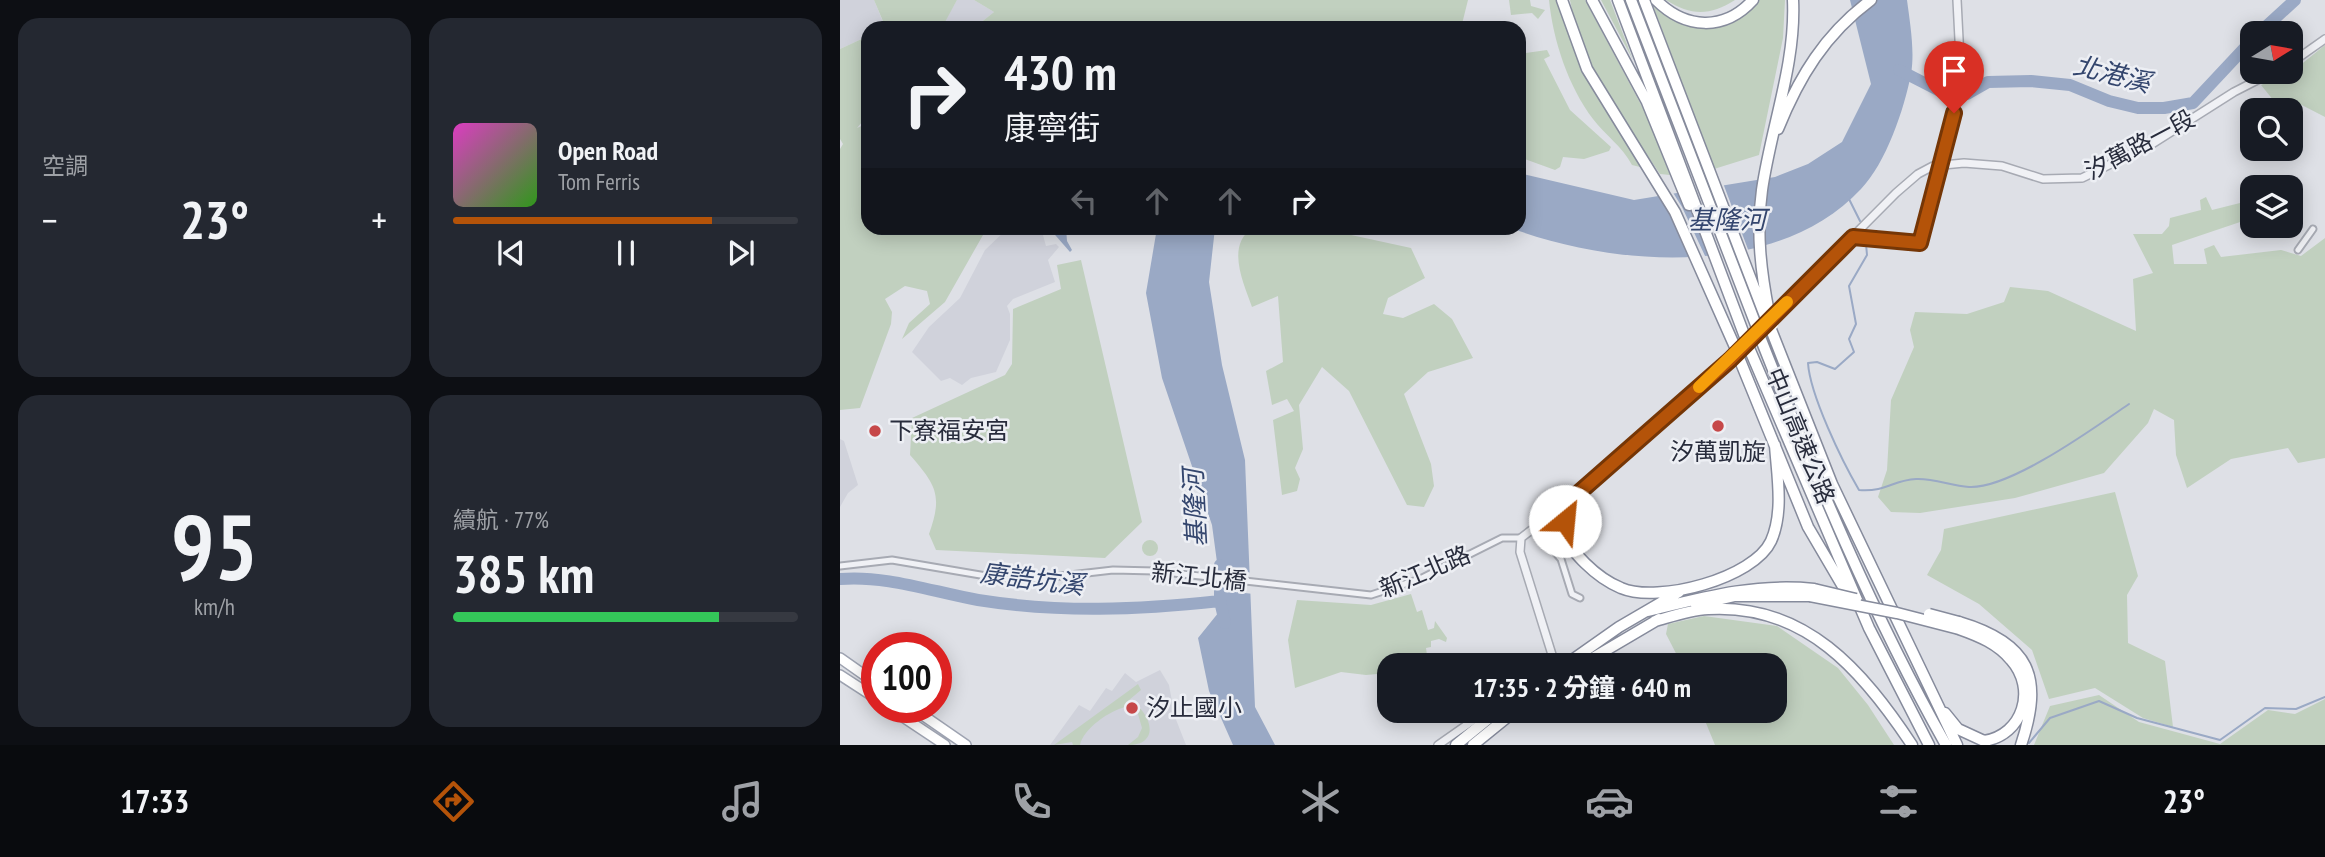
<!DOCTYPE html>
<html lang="zh-TW">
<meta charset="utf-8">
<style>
:root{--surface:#171b24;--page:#242831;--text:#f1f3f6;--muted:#9ea1a6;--line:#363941;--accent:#b45309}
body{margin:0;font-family:"PT Sans Narrow","Noto Sans TC",sans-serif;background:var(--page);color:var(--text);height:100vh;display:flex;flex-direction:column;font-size:26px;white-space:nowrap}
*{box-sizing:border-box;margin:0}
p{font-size:23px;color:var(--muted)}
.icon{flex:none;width:38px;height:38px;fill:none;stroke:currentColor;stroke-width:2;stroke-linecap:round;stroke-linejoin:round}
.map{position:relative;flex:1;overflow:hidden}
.drawer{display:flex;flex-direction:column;gap:18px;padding:18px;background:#0d0f14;width:840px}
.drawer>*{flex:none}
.banner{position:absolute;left:21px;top:21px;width:665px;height:214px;border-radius:21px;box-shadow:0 4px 18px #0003;background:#171b24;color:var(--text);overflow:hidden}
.needle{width:46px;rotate:79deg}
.buttons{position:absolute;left:1400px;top:21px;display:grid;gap:14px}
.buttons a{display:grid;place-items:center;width:63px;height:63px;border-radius:14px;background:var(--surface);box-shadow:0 4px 18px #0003;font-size:35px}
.speed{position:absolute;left:21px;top:632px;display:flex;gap:14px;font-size:35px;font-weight:700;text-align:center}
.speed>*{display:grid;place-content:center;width:91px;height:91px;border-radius:50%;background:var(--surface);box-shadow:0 4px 18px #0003;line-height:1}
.speed .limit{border:10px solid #d22;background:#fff;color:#111}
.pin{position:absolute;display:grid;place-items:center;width:60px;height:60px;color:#fff;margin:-72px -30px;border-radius:50% 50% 50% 0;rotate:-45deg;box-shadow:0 0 7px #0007}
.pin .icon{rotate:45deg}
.me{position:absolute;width:77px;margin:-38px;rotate:28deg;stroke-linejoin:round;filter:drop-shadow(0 0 5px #0008)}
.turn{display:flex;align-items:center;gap:24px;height:147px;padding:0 28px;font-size:32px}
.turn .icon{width:91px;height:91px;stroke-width:2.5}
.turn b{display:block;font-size:49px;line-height:60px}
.lanes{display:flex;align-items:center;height:66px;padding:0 28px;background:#0003;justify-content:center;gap:35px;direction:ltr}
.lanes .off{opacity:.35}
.big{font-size:52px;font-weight:700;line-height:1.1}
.drawer .tile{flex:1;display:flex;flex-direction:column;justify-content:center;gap:10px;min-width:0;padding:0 24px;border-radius:21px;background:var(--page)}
.drawer .dial{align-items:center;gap:0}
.dial b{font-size:91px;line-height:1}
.song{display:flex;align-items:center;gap:21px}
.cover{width:84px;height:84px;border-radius:10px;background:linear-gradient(135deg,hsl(310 70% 55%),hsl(110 70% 35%))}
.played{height:7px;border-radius:4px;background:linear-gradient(90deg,var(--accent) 75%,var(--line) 75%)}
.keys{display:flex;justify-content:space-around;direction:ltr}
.heat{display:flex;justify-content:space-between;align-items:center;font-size:38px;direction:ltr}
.charge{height:10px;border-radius:5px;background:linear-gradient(90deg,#34c759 77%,var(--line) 0)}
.drawer .tiles{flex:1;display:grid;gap:18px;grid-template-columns:repeat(2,1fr)}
.trip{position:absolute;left:537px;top:653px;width:410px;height:70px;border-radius:21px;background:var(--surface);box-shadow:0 4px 18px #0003;font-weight:700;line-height:70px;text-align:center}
.menu{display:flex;height:112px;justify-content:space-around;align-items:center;background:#090b0e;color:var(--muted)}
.menu .icon{width:49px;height:49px}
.menu .active{color:var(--accent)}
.menu b{font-size:32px;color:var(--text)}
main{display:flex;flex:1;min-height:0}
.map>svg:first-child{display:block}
.built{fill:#d0d2db}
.green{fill:#c1d0bf}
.water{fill:#9aa9c5}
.pier{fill:#dee0e6}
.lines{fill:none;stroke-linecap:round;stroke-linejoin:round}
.stream{stroke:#9aa9c5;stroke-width:2}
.river{stroke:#9aa9c5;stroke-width:12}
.minor-casing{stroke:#a7aab3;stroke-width:9}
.tertiary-casing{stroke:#a7aab3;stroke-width:10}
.primary-casing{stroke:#9ea3b1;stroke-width:12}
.motorway-casing{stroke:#868b9c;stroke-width:13}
.minor{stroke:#f0f1f5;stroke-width:5}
.tertiary{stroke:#f0f1f5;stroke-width:7}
.primary{stroke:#fff;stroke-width:9}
.motorway{stroke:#fff;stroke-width:10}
.tertiary-bridge-casing{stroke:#a7aab3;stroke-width:10;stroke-linecap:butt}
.motorway-bridge-casing{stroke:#868b9c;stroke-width:13;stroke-linecap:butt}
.tertiary-bridge{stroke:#f0f1f5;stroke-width:7}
.motorway-bridge{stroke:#fff;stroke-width:10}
.route-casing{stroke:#753606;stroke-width:18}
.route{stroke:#b45309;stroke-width:12}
.slow{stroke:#f59e0b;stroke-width:12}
.poi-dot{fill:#c64849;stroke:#edeff4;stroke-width:2.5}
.labels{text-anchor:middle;stroke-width:5;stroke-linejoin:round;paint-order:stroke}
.street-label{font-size:24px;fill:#282c3c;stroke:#edeff4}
.poi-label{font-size:24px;fill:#282c3c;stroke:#edeff4;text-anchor:start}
.water-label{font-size:26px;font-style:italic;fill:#34466e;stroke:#edeff4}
</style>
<main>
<section class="drawer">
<div class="tiles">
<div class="tile"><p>空調</p>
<div class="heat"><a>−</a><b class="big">23°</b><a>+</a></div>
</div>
<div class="tile">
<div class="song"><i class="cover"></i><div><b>Open Road</b><p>Tom Ferris</p></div></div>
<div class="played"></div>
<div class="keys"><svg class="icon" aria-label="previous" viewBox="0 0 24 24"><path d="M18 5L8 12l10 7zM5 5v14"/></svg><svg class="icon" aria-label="pause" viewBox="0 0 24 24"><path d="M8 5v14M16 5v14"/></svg><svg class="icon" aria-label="next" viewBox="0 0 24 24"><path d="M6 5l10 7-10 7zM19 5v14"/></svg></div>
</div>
<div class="tile dial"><b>95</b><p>km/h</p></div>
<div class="tile"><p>續航 · 77%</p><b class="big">385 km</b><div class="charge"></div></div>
</div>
</section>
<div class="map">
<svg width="1485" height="745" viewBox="0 0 1485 745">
<rect width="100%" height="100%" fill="#dee0e6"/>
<path class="built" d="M0,0H34L45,27L28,28V36L0,49Z
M117,0H134L154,12L134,28L104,22Z
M168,228H201L206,246L216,244L219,247L208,260L215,282L173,299L167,306L170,314V340L156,372L131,378L122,385L110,378L101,381L72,352L89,327L120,298L145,250Z
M0,439L4,441L18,485L8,493L0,507Z
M320,670L329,685L335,717L346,745H210L239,705L250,711L266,688L272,691L285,673L296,682Z"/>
<path class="green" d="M34,0H117L105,22L121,28H43L45,26Z
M134,0H628L621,28H134L154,12Z
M669,0H690L691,6L705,10L698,19L692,13L671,15Z
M709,0H722L734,40L800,156V167L792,165C782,146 765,135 753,119C728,86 713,40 709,0Z
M730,0H745L806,114L830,175L820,174C784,120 742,66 730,0Z
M761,0H770L793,60Z
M811,0C839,35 891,39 919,0H945L943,38L919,155L874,169Z
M826,0H895C870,16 851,16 826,0Z
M28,36V115L17,128L28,123V228H147L105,302L62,339L69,323L90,304L87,291L65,286L45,299L52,312L51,324L20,408L0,410V149L3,144L0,139V49Z
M1485,45V117L1454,101H1434L1421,85L1458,67Z
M707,50L710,56L704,59L730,110L771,147L769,151L744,159L723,157L720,167L715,170L679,157V54Z
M1412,193V218L1332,245L1334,264H1367L1364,249L1374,245L1381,257L1441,250L1461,256L1485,238V458L1458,463L1448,448L1391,459L1347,488L1336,455L1334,420L1314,409L1308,423L1264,473L1175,498L1080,513L1051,512L1038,497L1047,470L1051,400L1074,347L1070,330L1075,312L1127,314L1164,302L1170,287L1208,291L1296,331L1293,279L1313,273L1293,234H1322L1329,226L1330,218L1361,210L1360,200L1366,197L1372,210L1404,202Z
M413,228H479L571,248L585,278L548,298L543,314L563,318L594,304L612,319L633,358L588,372L564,394L591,464L594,486L584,507L567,505L509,391L482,367L459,405L463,449L455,468L460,479L457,491L442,495L433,420L454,411L447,399L432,405L426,371L443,362L438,296L412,307C404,284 385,245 413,228Z
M241,260L302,522L265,558L96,550L89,534C103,495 96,485 70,455L72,418L165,375L172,364L173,309L221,289L217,265Z
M1275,492L1298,576L1287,595L1288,643L1325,661L1333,727L1303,718L1255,688L1209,699L1192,650L1139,604L1087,575L1101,550L1104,529Z
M302 548a8 8 0 1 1 16 0a8 8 0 1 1-16 0Z
M571,594L577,612L582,610L588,630L594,628L595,621L607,638L606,642L599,639L591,641V647L586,648L587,655L581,657L582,665H550L549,673L526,675L501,672L455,688L448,640L457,600L531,605Z
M864,616L937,626L998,668L1028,705L1054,745H875L861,711L934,710V665H842L826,634L828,624Z
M298,684L301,690L289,700C311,711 322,745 288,745L298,737L302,728L298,714L286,707C270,710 243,729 240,745H233L232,742L214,745Z
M1259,695L1299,722L1380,744L1428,710L1455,714L1485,699V745H1194L1210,706Z"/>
<path class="water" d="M1010,0H1067C1070,23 1075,51 1071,74C1064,110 1046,163 1021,189C937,279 775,267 671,228H679V173L794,200L935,177L968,164L1002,142L1031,84Z
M209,228H226L227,241L232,250L230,252Z
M317,228H375L369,282L382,365L405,460L415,707L435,745H393L369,691L358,638L383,607L372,525L322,378L306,293Z"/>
<path class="pier" d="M883,183L909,252L871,258L845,189Z
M832,191L842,207L866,258H857L822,192Z
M375,568L413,573L414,594L377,590Z"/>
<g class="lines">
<path class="stream" d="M1008,197L1020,221
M1026,244L1027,255L1009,286L1016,324L1009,339L1014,352L995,369L977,362L968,363C970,395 1002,461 1019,490C1047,492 1053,480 1076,479C1094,478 1111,486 1129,487C1170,489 1254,428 1289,404
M1189,743L1210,718L1259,701L1297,718L1380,740L1425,708L1456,709L1485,697"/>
<path class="river" d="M1419,33L1455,0
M1059,70L1100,91L1127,94L1148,82L1191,81L1230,85L1269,101L1298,108H1324L1353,103L1412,40
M380,565V601L385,623
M0,579C46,575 93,592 138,600C220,613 298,610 380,601"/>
<g class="minor-casing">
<path id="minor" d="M1458,250L1473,229
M695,529L721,559L732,594L740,598
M0,566L52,560L164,579H195L273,570L315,571L531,595L580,579L662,538H681"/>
</g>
<g class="tertiary-casing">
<path id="tertiary" d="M1117,0L1120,59
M1451,63L1485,39
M1013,237L1080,243L1099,180
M710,665L714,661L680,552L681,538L734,497L890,360L1056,193L1078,174L1093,166L1124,163L1162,166L1203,179L1242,178L1312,144L1394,92L1433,72
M598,745L648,710"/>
</g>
<g class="primary-casing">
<path id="primary" d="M0,658L37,684
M0,675L37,699
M48,707L105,745
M71,707L126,745"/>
</g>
<g class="motorway-casing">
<path id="motorway" d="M722,0L747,69L835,212L895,347
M752,0L807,102L849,205
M778,0L905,337
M791,0L916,325
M804,0L925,316
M816,0C845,29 884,32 913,0
M938,129C959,77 985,34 1031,0
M929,313C921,272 916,232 922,190C931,127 956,64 953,0
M930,327L992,484L1117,745
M920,337C975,476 1032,614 1106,745
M909,348L1029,628L1089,745
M899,358L968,527L1012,602
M708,519C729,545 749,575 781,588C818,604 914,578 931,541C944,512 937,475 935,445
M729,541L725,521L734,497
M856,605L895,596H970
M808,611C865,597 915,583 974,589
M815,621C833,616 850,610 868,609C965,603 1023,671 1072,745
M1119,622C1190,643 1204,677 1181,745
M725,665L779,627L839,592
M741,665L819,619
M1105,713L1118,729L1144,741C1183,735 1197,689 1171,660C1158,644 1139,636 1119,629
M616,745L659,710
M633,745L676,710"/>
</g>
<use href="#minor" class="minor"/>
<use href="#tertiary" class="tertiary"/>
<use href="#primary" class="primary"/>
<use href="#motorway" class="motorway"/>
<g class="tertiary-bridge-casing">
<path id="tertiary-bridge" d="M1099,180L1114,113L1120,59"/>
</g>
<g class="motorway-bridge-casing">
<path id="motorway-bridge" d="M929,313L933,325
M916,325L920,337
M905,337L909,348
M895,347L899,358
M974,589L1016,599
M970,596L1057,613L1119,629
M1089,614L1119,622"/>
</g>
<use href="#tertiary-bridge" class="tertiary-bridge"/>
<use href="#motorway-bridge" class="motorway-bridge"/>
</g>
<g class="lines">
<g class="route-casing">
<path id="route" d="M725,521L734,497L890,360L1013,237L1080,243L1114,113"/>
</g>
<use href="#route" class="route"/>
<path class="slow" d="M859,387L947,302"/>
</g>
<g class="poi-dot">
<circle cx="878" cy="426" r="7"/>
<circle cx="35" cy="431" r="7"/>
<circle cx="292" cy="708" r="7"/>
</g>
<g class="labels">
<g class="street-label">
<text transform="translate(1300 145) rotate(-28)" y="8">汐萬路一段</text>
<text transform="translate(960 436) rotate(68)" y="8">中山高速公路</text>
<text transform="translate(585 572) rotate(-23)" y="8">新江北路</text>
<text transform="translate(359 577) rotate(6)" y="8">新江北橋</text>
</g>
<g class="poi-label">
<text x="49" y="439">下寮福安宮</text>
<text x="878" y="460" text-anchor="middle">汐萬凱旋</text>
<text x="306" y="716">汐止國小</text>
</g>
<g class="water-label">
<text transform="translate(1272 74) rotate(14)" y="9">北港溪</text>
<text x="887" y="229">基隆河</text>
<text transform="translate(355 508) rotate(-93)" y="9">基隆河</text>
<text transform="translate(192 579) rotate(7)" y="9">康誥坑溪</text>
</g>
</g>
</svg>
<div class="buttons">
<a><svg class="needle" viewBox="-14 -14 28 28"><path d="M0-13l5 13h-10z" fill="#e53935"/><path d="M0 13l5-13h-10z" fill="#9ea1a6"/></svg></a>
<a><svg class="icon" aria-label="search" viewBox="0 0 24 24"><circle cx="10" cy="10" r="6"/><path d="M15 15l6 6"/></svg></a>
<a><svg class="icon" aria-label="layers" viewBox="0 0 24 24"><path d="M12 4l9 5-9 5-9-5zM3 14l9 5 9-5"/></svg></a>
</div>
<div class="speed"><div class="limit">100</div></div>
<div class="pin" style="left:1114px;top:113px;background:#d93025"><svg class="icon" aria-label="arrive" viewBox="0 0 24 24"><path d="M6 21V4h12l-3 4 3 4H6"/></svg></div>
<svg class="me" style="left:725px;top:521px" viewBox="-20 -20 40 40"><circle r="19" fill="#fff"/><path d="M0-13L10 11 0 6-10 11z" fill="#b45309"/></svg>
<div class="trip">17:35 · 2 分鐘 · 640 m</div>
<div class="banner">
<div class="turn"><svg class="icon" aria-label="right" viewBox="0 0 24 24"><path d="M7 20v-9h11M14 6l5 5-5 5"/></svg><div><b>430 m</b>康寧街</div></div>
<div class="lanes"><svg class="icon off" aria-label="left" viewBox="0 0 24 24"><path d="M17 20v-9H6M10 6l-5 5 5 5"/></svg><svg class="icon off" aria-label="ahead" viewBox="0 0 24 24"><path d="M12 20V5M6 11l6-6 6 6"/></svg><svg class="icon off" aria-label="ahead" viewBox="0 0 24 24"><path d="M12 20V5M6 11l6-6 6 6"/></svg><svg class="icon" aria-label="right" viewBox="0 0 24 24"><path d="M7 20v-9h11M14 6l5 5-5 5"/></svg></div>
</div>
</div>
</main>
<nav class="menu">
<b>17:33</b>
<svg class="icon active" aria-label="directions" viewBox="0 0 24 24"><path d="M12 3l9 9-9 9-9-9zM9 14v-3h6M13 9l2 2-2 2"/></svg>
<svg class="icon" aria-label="music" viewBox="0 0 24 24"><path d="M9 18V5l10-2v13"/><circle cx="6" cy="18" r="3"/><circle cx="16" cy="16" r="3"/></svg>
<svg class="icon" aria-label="phone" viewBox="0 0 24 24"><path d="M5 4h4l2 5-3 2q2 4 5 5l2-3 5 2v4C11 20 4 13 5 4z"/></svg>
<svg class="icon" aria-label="climate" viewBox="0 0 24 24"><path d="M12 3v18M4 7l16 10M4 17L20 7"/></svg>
<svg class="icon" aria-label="car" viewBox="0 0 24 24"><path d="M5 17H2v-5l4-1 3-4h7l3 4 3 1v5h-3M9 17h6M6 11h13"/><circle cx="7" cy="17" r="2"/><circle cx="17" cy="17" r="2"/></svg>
<svg class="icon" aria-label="filters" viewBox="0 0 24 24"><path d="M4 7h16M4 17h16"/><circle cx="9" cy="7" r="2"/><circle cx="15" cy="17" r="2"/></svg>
<b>23°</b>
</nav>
